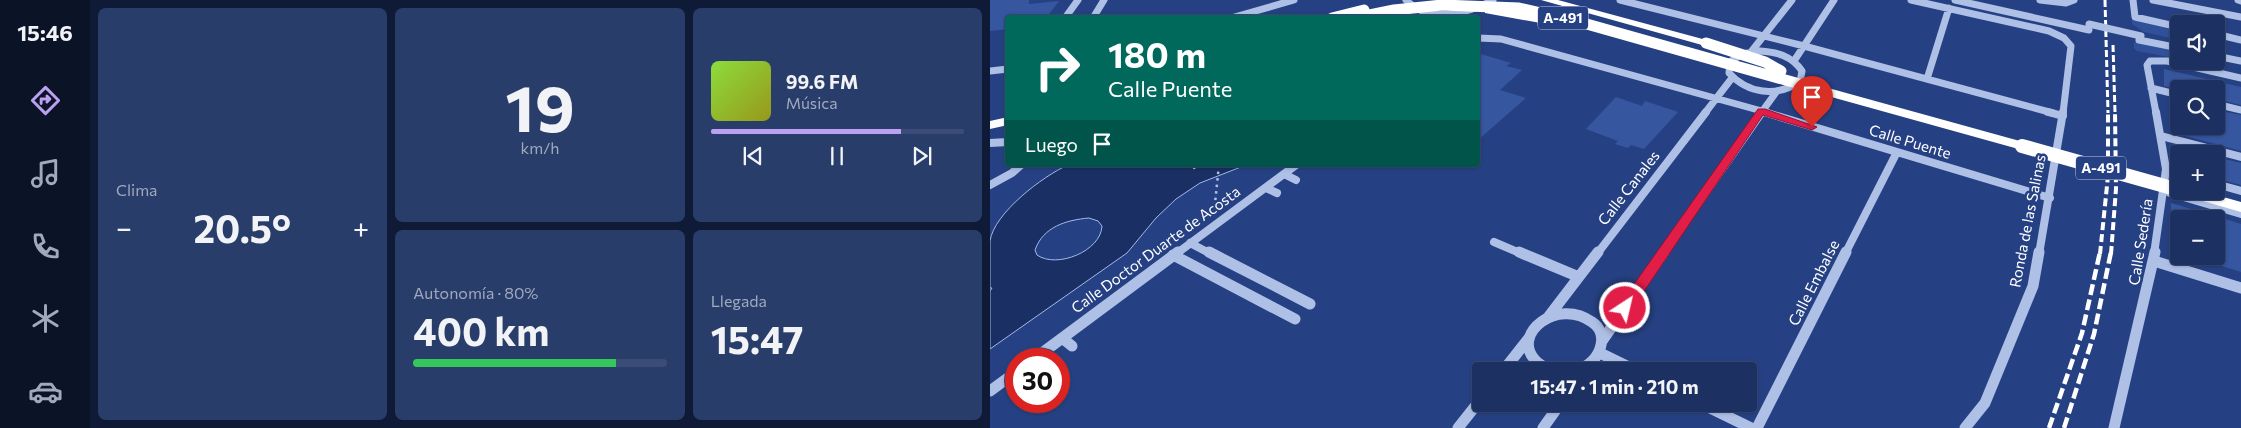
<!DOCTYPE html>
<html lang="es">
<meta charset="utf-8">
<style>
:root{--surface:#1c3162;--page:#293d6b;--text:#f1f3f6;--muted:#a0a9be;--line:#3a4c77;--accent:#bca0f2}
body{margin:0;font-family:Commissioner,sans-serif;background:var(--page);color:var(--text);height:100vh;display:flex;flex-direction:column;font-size:19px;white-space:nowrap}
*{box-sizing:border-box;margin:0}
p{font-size:16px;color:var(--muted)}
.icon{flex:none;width:28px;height:28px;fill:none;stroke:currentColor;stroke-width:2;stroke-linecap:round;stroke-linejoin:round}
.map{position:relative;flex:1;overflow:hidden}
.drawer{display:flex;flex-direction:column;gap:8px;padding:8px;background:#0f1b36;width:900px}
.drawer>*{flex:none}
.top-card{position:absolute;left:15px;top:15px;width:475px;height:152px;border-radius:5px;box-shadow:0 1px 4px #0004,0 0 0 1px var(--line);background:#00695c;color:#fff;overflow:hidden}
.controls{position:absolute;left:1180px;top:15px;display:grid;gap:10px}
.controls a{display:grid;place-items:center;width:55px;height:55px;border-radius:5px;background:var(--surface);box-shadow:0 1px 4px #0004,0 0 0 1px var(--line);font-size:25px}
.speed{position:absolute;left:15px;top:348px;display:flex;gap:10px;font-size:25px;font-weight:700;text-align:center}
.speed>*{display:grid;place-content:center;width:65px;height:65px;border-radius:50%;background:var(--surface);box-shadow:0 1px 4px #0004,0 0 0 1px var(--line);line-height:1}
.speed .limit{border:8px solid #d22;background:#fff;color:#111}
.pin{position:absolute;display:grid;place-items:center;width:42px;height:42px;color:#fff;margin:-51px -21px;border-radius:50% 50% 50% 0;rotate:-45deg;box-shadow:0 0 5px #0007}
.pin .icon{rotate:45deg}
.me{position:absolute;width:55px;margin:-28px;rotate:35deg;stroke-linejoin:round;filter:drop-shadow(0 0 4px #0008)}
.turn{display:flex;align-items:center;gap:18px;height:105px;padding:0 20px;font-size:22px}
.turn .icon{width:65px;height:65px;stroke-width:2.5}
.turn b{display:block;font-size:35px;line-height:42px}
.then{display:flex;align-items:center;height:48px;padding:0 20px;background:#0003;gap:10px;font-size:19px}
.big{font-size:38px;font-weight:700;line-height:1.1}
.drawer .widget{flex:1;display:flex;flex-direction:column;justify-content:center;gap:8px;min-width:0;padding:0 18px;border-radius:8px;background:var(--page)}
.drawer .dial{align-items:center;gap:0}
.dial b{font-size:65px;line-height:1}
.song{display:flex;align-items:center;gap:15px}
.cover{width:60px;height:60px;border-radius:8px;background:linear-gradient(135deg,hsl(90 70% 55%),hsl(60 70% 35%))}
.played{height:5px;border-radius:2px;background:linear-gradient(90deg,var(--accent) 75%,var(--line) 75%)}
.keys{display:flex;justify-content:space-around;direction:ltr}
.heat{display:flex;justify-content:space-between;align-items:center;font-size:28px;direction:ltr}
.charge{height:8px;border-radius:4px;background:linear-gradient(90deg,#34c759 80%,var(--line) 0)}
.drawer .tiles{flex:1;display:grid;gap:8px;grid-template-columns:repeat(3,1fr)}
.widget:first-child{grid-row:span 2}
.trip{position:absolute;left:482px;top:362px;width:285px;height:50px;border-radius:5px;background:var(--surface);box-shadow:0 1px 4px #0004,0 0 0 1px var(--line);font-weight:700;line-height:50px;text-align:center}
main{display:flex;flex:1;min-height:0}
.menu{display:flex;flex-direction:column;width:90px;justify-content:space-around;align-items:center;background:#0b1427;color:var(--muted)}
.menu .icon{width:35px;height:35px}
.menu .current{color:var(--accent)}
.menu b{font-size:22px;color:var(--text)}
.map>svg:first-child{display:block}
.green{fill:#30519a}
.water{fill:#1a2f63;stroke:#a3b9e8;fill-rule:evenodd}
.building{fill:#3656a0}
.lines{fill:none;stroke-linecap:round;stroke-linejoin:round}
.path{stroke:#afc0e7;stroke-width:2.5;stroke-dasharray:2.5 4;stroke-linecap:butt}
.minor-far2{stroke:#afc0e7;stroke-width:7}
.minor-far1{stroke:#afc0e7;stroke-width:8}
.minor{stroke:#afc0e7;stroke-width:11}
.highway{fill:#fff;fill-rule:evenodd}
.rail-far2{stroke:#fff;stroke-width:3;stroke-dasharray:7 3;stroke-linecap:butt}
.rail-far1{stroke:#fff;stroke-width:4;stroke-dasharray:8 4;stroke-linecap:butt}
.rail{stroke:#fff;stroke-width:4.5;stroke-dasharray:11 4.5;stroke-linecap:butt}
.minor-bridge{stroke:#afc0e7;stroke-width:7}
.highway-bridge-far1{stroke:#fff;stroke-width:11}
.highway-bridge{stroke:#fff;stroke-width:14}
.route{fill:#e11d48;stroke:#92132f}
.labels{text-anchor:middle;stroke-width:5;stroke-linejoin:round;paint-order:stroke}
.shield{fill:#264183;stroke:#bec6da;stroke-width:1}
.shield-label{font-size:14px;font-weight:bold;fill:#fff}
.street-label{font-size:15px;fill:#fff;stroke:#264183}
</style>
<main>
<nav class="menu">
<b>15:46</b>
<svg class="icon current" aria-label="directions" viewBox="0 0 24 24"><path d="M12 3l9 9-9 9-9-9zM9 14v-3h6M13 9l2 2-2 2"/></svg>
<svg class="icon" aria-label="music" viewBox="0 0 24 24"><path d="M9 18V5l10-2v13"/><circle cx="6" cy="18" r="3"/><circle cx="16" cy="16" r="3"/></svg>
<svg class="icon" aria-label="phone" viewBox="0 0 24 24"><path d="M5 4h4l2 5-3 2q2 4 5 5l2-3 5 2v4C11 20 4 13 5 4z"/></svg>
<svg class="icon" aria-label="climate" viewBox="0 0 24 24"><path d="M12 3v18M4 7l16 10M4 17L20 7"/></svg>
<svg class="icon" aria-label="car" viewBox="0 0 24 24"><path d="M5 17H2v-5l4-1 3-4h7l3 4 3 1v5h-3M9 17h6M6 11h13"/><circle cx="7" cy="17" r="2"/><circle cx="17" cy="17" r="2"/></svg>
</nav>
<section class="drawer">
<div class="tiles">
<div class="widget"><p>Clima</p>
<div class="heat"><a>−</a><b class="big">20.5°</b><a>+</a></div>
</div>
<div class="widget dial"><b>19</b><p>km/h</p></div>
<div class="widget">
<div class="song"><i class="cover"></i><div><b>99.6 FM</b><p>Música</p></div></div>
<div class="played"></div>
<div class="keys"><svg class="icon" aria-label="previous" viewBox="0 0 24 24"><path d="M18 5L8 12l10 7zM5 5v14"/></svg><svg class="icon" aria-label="pause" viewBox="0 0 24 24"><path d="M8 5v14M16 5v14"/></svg><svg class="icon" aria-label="next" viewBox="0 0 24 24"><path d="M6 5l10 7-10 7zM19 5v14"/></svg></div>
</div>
<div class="widget"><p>Autonomía · 80%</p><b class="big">400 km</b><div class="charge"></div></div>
<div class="widget"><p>Llegada</p><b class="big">15:47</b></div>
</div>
</section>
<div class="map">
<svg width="1251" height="428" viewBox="0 0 1251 428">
<rect width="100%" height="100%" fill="#264183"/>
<path class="green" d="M1142,20L1189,31V40L1154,32L1142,24Z
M1144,42L1189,51V59L1147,51L1144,48Z"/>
<path class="water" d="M78,165H256L210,183L186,199L166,218L137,253L0,349V291L2,288H0C0,273 0,256 0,241C4,213 53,176 78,165ZM99,218L108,221L112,226C111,251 67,269 47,255L45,250C53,227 76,220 99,218Z"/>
<path class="building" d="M0,0H39V4L69,1L56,18H18V29L0,31Z
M491,54L521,63L516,66L532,70L510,90L536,98L488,140V57Z
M1174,69L1251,87V105L1226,99V89H1189L1174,86Z
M626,97L652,106L655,101L688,112L654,149L641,145L638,148L625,144L628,141L596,129Z
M1226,110L1251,115V151L1181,132V126H1226Z
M1226,157L1251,163V185L1226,178Z
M1181,203L1225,216V219H1181Z
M1226,216L1251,224V272L1226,264Z"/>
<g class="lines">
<path class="path" d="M203,168L220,165
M224,213L229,165"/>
<path class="minor-far2" d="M416,0C439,24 477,14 503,0
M630,0L814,46L1063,113
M921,0L1059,31L1074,38L1081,46L1073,113
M965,0L1099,30
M1050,0L1076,3L1084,0
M1143,0L1145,17L1189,27
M1163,0L1251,17
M1248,0L1251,1
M75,18L88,0
M103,18L114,0
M241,18L304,0
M1226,34L1251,40
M488,38L511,39L779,113
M1149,40L1189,48
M770,51C787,52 802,56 812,71L810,82C786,97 758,94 739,73L740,62L752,54Z
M761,52L802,0
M1226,56L1251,61
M804,61L844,0
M0,71L18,69
M937,79L959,8
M1161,88L1189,95
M1226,104L1251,110
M715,113L742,78
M771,113L787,91
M1166,113L1157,65L1160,61H1177L1251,78"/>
<path class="minor-far1" d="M774,112L1060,198
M1058,112L1073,116
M1171,136L1251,157
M0,143L18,142
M1176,169L1189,173
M294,174L306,180
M1226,184L1251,191
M0,185L22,173L31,165
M276,188L287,193
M1180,193L1251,214
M504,242L532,254
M200,243L221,254
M186,254L306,165
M607,254L716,112
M673,254L772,112
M855,254L907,152
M1049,254L1073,112
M1164,254L1176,169L1166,112"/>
<path class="minor" d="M219,252L320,304
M529,252L589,277
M183,255L305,319
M1164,261L1251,288
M559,316L608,252
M72,338L82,346
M612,341L674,252
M610,353L647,371
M44,359L188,252
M513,371L539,338
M561,371C556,368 549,365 545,360C521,334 567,297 602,322C610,327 613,336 611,345C608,359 597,367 585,371
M0,391L26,372
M712,404L761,428
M468,428L491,399
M553,428L570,404
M767,428L856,252
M975,428L995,403L1043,286L1049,252
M1124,428L1165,252"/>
<path class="highway" d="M551,0H568L720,41L722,43L716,46L712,45Z
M499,8L532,12L582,23L583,25L578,28L495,13V9Z
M831,86L1037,143L1039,146L1032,150L827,93L825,90Z
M18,117V125L0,129V121Z
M1189,188V191H1212L1251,202V212L1189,194L1187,191Z"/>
<path class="rail-far2" d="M1115,0L1118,113
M1123,45L1125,113"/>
<path class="rail-far1" d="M1110,254L1118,176V112
M1121,254L1126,189L1125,112"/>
<path class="rail" d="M1059,428L1092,333L1110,252
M1074,428L1104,334L1121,252"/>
<path class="minor-bridge" d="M1099,24L1151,36"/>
<path class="highway-bridge-far1" d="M342,18L374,10
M365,18L404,10L452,5L529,8L586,21L831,90
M716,43L775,62L791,71"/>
<path class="highway-bridge" d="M1032,146L1189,190"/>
</g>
<path class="route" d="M768,109H775L827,127L822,130L773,115L640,312H630L629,308L630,304Z"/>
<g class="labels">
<g class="shield">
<rect x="548" y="6.5" width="50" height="23" rx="4"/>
<rect x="1086" y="156.5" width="50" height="23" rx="4"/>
</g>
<g class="shield-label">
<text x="573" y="23">A-491</text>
<text x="1111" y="173">A-491</text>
</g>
<g class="street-label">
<text transform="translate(920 142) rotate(17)" y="5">Calle Puente</text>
<text transform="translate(639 188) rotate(-52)" y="5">Calle Canales</text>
<text transform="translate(1038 221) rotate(-79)" y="5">Ronda de las Salinas</text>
<text transform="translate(1151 242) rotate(-81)" y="5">Calle Sedería</text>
<text transform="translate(166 250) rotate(-36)" y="5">Calle Doctor Duarte de Acosta</text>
<text transform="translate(824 283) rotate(-63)" y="5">Calle Embalse</text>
</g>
</g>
</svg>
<div class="controls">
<a><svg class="icon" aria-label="sound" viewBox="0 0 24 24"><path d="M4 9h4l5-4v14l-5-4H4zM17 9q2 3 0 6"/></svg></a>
<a><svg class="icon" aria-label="search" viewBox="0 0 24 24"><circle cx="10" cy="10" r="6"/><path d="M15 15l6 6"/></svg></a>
<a>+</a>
<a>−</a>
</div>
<div class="speed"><div class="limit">30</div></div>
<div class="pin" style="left:822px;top:127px;background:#d93025"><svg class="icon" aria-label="arrive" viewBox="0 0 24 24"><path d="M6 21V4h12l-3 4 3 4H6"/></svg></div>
<svg class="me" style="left:635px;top:308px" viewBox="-20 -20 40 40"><circle r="17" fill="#e11d48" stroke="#fff" stroke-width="3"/><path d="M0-11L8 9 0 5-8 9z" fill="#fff"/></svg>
<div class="trip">15:47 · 1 min · 210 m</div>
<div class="top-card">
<div class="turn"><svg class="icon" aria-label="right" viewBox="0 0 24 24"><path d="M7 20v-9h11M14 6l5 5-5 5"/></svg><div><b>180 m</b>Calle Puente</div></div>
<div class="then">Luego<svg class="icon" aria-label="arrive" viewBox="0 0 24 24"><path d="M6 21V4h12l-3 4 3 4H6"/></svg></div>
</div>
</div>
</main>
